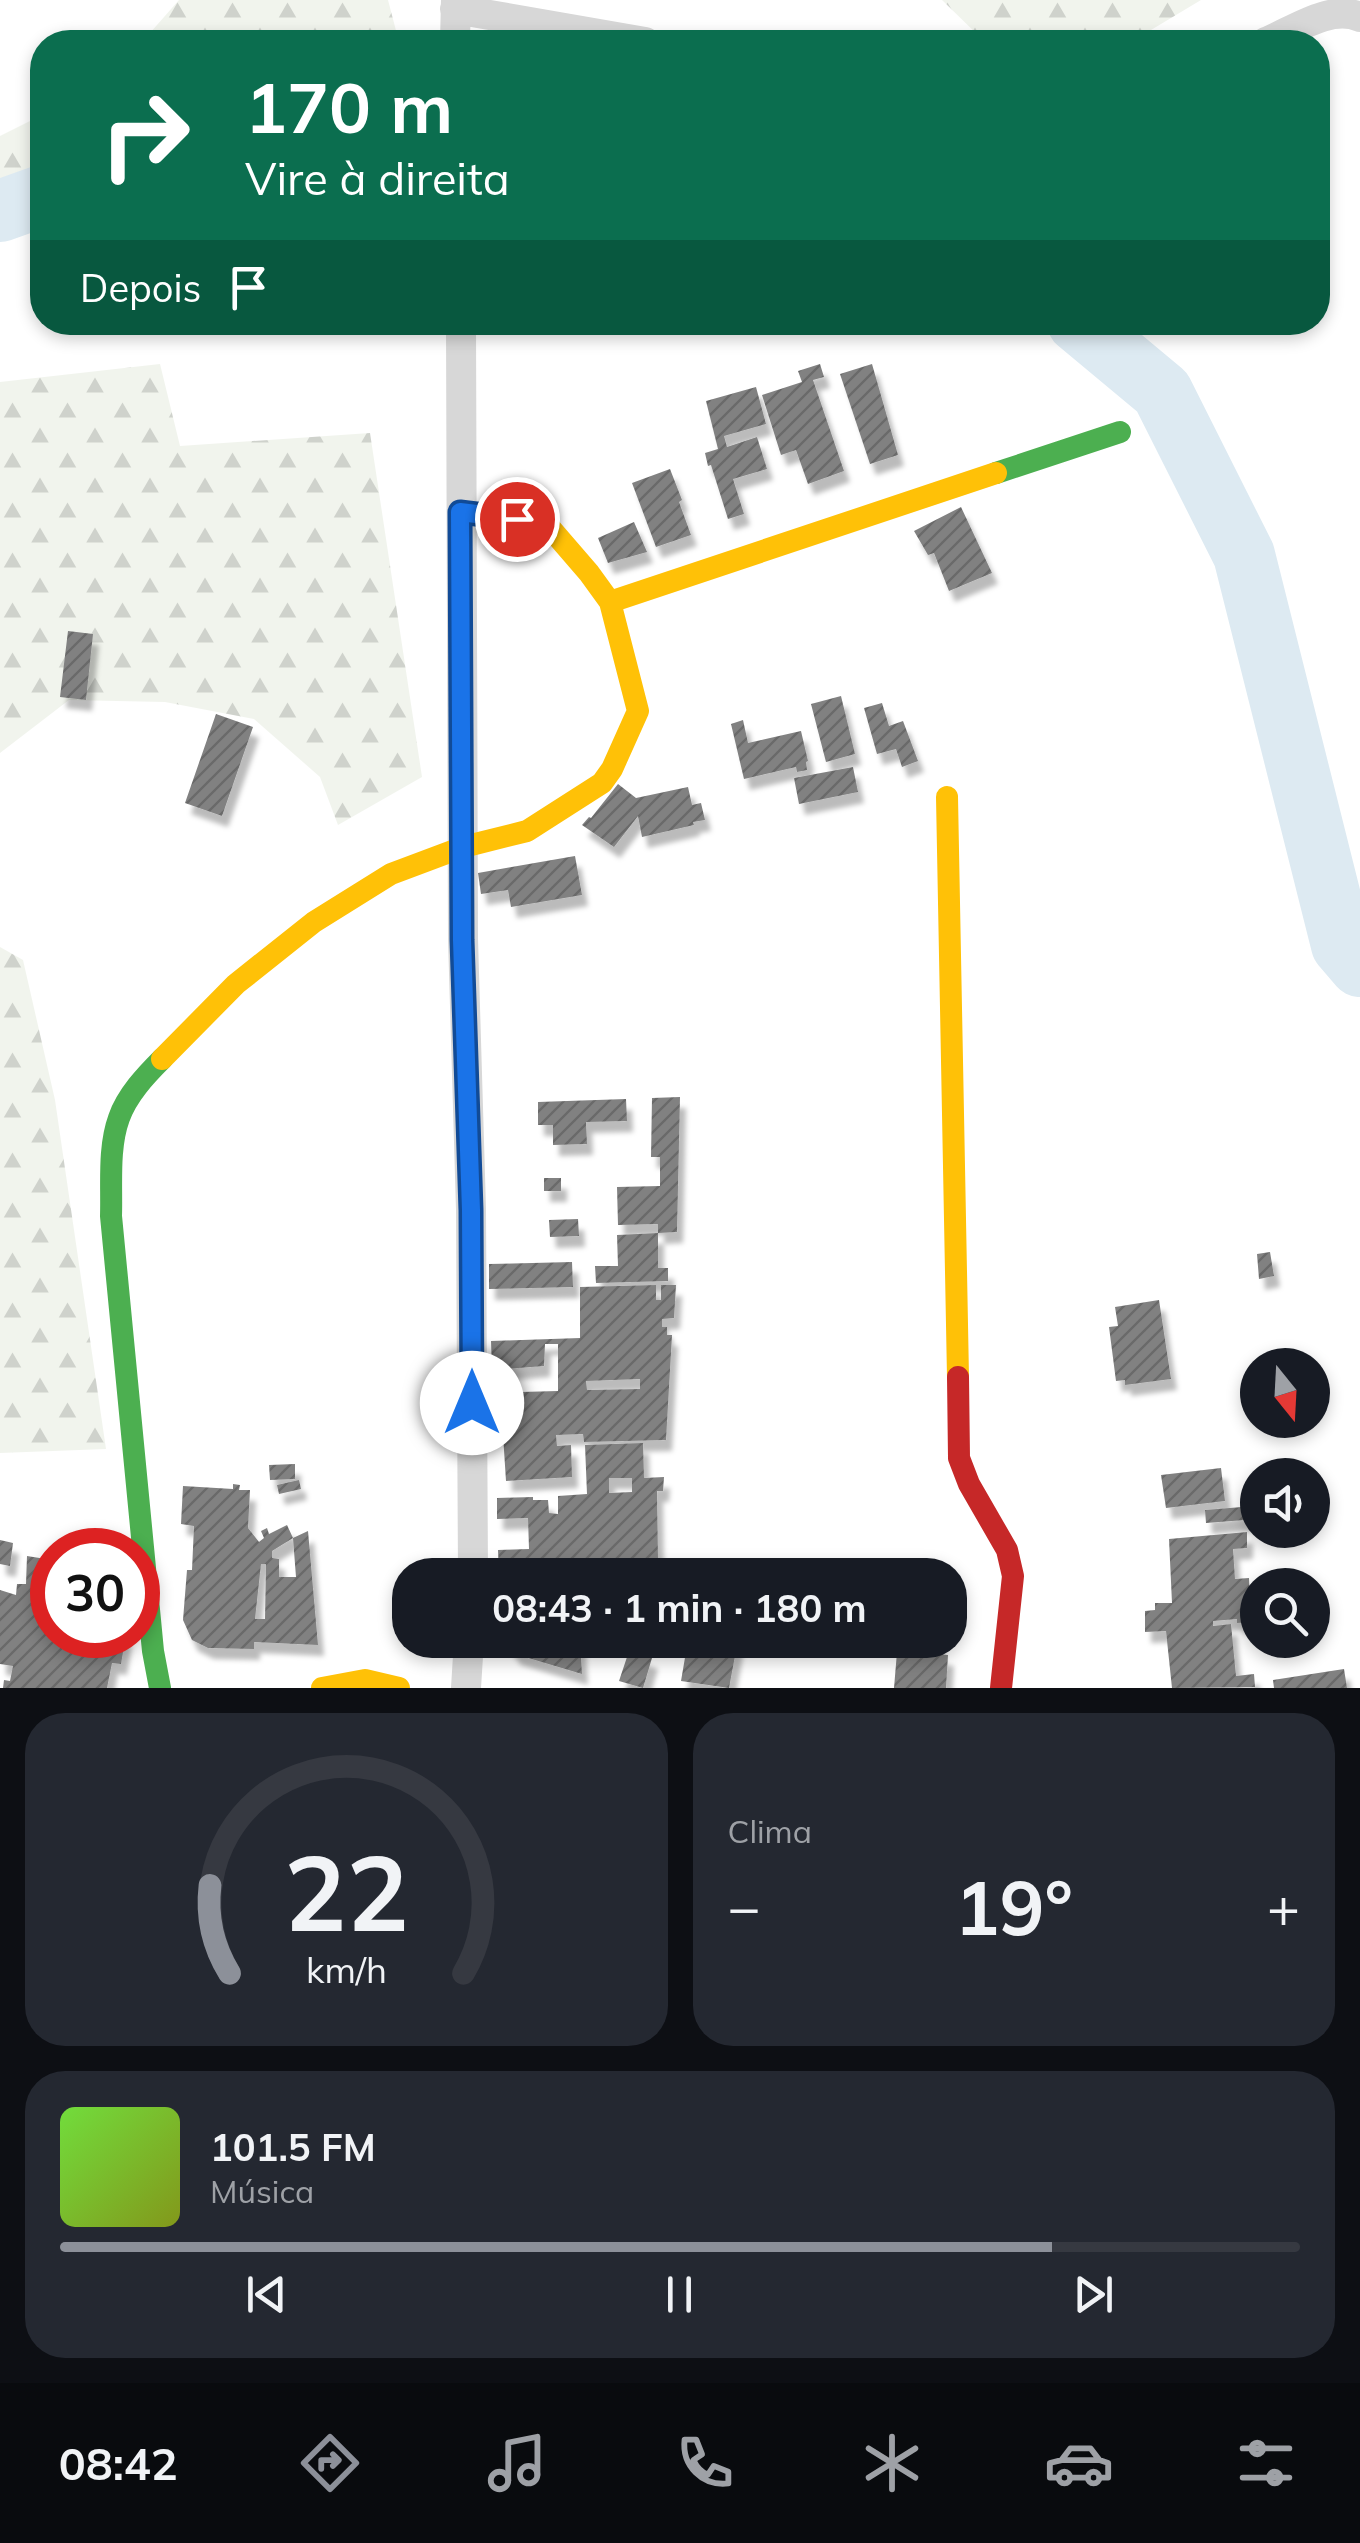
<!DOCTYPE html>
<html lang="pt">
<meta charset="utf-8">
<style>
:root{--surface:#171b24;--page:#242831;--text:#f1f3f6;--muted:#9ea1a6;--line:#363941;--accent:#8c9099}
body{margin:0;font-family:Mulish,sans-serif;background:var(--page);color:var(--text);height:100vh;display:flex;flex-direction:column;font-size:38px;white-space:nowrap}
*{box-sizing:border-box;margin:0}
p{font-size:32px;color:var(--muted)}
.icon{flex:none;width:55px;height:55px;fill:none;stroke:currentColor;stroke-width:2;stroke-linecap:round;stroke-linejoin:round}
.map{position:relative;height:1688px;overflow:hidden}
.side{display:flex;flex-direction:column;gap:25px;padding:25px;background:#0d0f14;flex:1}
.side>*{flex:none}
.guide{position:absolute;left:30px;top:30px;width:1300px;height:305px;border-radius:40px;box-shadow:0 5px 15px #0003;background:#0b6e4f;color:#fff;overflow:hidden}
.needle{width:65px;rotate:162deg}
.fabs{position:absolute;left:1240px;top:1348px;display:grid;gap:20px}
.fabs a{display:grid;place-items:center;width:90px;height:90px;border-radius:50%;background:var(--surface);box-shadow:0 5px 15px #0003;font-size:50px}
.speed{position:absolute;left:30px;top:1528px;display:flex;gap:20px;font-size:50px;font-weight:700;text-align:center}
.speed>*{display:grid;place-content:center;width:130px;height:130px;border-radius:50%;background:var(--surface);box-shadow:0 5px 15px #0003;line-height:1}
.speed .limit{border:15px solid #d22;background:#fff;color:#111}
.pin{position:absolute;display:grid;place-items:center;width:85px;height:85px;color:#fff;margin:-42px;border:5px solid #fff;border-radius:50%;box-shadow:0 2px 10px #0007}
.me{position:absolute;width:110px;margin:-55px;rotate:0deg;stroke-linejoin:round;filter:drop-shadow(0 0 8px #0008)}
.turn{display:flex;align-items:center;gap:35px;height:210px;padding:0 50px;font-size:45px}
.turn .icon{width:130px;height:130px;stroke-width:2.5}
.turn b{display:block;font-size:70px;line-height:85px}
.then{display:flex;align-items:center;height:95px;padding:0 50px;background:#0003;gap:20px;font-size:38px}
.big{font-size:75px;font-weight:700;line-height:1.1}
.side .card{flex:1;display:flex;flex-direction:column;justify-content:center;gap:15px;min-width:0;padding:0 35px;border-radius:40px;background:var(--page)}
.side .dial{align-items:center;gap:0}
.dial svg{height:260px;overflow:visible;fill:none;stroke:var(--line);stroke-width:7;stroke-linecap:round;text-anchor:middle}
.dial text{fill:var(--text);stroke:none}
.song{display:flex;align-items:center;gap:30px}
.cover{width:120px;height:120px;border-radius:15px;background:linear-gradient(135deg,hsl(100 70% 55%),hsl(70 70% 35%))}
.played{height:10px;border-radius:5px;background:linear-gradient(90deg,var(--accent) 80%,var(--line) 80%)}
.keys{display:flex;justify-content:space-around;direction:ltr}
.heat{display:flex;justify-content:space-between;align-items:center;font-size:55px;direction:ltr}
.side .tiles{flex:1;display:grid;gap:25px;grid-template-columns:1fr 1fr}
.card:last-child{grid-column:span 2}
.trip{position:absolute;left:392px;top:1558px;width:575px;height:100px;border-radius:40px;background:var(--surface);box-shadow:0 5px 15px #0003;font-weight:700;line-height:100px;text-align:center}
.tabs{display:flex;height:160px;justify-content:space-around;align-items:center;background:#090b0e;color:var(--muted)}
.tabs .icon{width:70px;height:70px}
.tabs .on{color:var(--accent)}
.tabs b{font-size:45px;color:var(--text)}
.map>svg:first-child{display:block}
.forest{fill:url(#forest-firs)}
.lines{fill:none;stroke-linecap:round;stroke-linejoin:round}
.river{stroke:#ddeaf2;stroke-width:62}
.building{fill:url(#building-hatch);fill-rule:evenodd;filter:url(#shadow)}
.street{stroke:#d7d7d7;stroke-width:30}
.fast{stroke:#4caf50;stroke-width:22}
.slow{stroke:#ffc107;stroke-width:22}
.jam{stroke:#c62828;stroke-width:22}
.route-casing{stroke:#114b97;stroke-width:25}
.route{stroke:#1a73e8;stroke-width:18}
</style>
<div class="map">
<svg width="1360" height="1688" viewBox="0 0 1360 1688">
<defs>
<pattern id="forest-firs" width="22" height="20" patternUnits="userSpaceOnUse" patternTransform="scale(2.5)"><rect width="22" height="20" fill="#f1f4ed"/><path d="M5 1l3.5 6h-7zM16 11l3.5 6h-7z" fill="#cfd2cc"/></pattern>
<pattern id="building-hatch" width="6" height="6" patternUnits="userSpaceOnUse" patternTransform="scale(2.5)"><rect width="6" height="6" fill="#818181"/><path d="M-1 1l2-2M0 6l6-6M5 7l2-2" fill="none" stroke="#6a6a6a"/></pattern>
<filter id="shadow"><feDropShadow dx="6" dy="11" stdDeviation="2.5" flood-color="#0004"/></filter>
</defs>
<rect width="100%" height="100%" fill="#fff"/>
<path class="forest" d="M179,0H388L399,42H142Z
M942,0H1201L1131,42H985Z
M42,115V174L0,187V136Z
M160,364L180,446L370,433L422,777L338,825L320,777L254,719L165,702L69,700L0,753V382Z
M0,947L23,960L55,1100L106,1449L0,1453Z"/>
<g class="lines">
<path class="river" d="M0,211L42,196
M1078,322L1162,392L1244,555L1342,945L1360,966"/>
</g>
<path class="building" d="M820,364L824,377L813,380L844,471L808,484L796,450L781,455L762,395L802,382L798,371Z
M872,364L898,455L870,464L840,374Z
M756,387L766,424L724,436L727,447L757,437L767,469L733,479L744,514L728,519L711,465L708,466L705,453L718,449L706,401Z
M670,469L682,500L679,502L691,535L656,547L632,483Z
M961,507L992,573L949,591L934,553L928,555L914,531Z
M634,522L647,552L608,563L598,538Z
M68,631L93,634L86,700L60,697Z
M841,696L855,754L826,762L811,704Z
M882,703L889,726L903,721L918,761L902,767L896,749L877,754L864,708Z
M216,714L253,727L222,816L185,803Z
M743,720L748,743L801,731L808,761L806,762L807,770L797,772L796,767L744,779L731,724Z
M853,767L858,792L799,804L794,778Z
M618,784L636,798L688,787L692,805L701,803L705,820L693,822L694,825L642,837L638,816L614,847L582,825L589,817L591,818Z
M575,856L582,895L511,907L508,890L481,894L478,873Z
M680,1097L677,1232L658,1233V1224L618,1225L617,1187L660,1186V1157H651L652,1098Z
M626,1099L627,1121L586,1122L587,1144L553,1145V1125H538V1102Z
M544,1178H561V1191H544Z
M578,1219L579,1236L550,1237L549,1220Z
M658,1233V1268H668V1281L596,1283L595,1266H618L617,1235Z
M1270,1252L1274,1276L1259,1279L1257,1254Z
M572,1262L573,1287L489,1289V1264Z
M656,1285V1300H661V1285H676L674,1318L662,1319V1327H667V1335H672L666,1440L584,1442L583,1434L556,1435L557,1446L571,1445L572,1477L506,1481L502,1419L521,1418V1392L558,1391V1344H545L544,1366L492,1370L491,1341L580,1338V1287ZM640,1379V1389L587,1390L586,1381Z
M1159,1300L1171,1379L1125,1385V1380L1116,1381L1109,1327L1118,1326L1115,1307Z
M643,1443L644,1478L664,1477L663,1491H657L658,1559L685,1564L684,1571L695,1573V1575H658L659,1566H653L652,1575H593L591,1567L577,1566V1575H499L498,1550L529,1549L528,1518L497,1519V1498L533,1497V1500H548L549,1513L558,1514V1496L587,1494L585,1445ZM609,1478H632V1492L609,1493Z
M295,1464V1479L270,1480L269,1465Z
M1221,1468L1225,1501L1166,1508L1161,1475Z
M299,1480L301,1489L279,1494L277,1485Z
M233,1484L240,1485L239,1490H250L248,1528L259,1542L264,1538L261,1531L267,1528L269,1534L287,1525L293,1538L272,1551V1558L279,1559V1577H296L293,1538L308,1531L318,1645L254,1642V1649L208,1648L192,1640L183,1620L187,1570H192L194,1526L181,1524L183,1486L233,1489ZM261,1564H266L265,1619H255Z
M1258,1499V1519L1206,1523L1205,1510L1242,1507L1241,1502Z
M1247,1532V1548L1233,1549L1235,1579L1249,1578L1251,1622L1237,1623V1619L1213,1621V1626L1231,1624L1236,1676L1254,1674L1255,1687L1172,1688L1166,1631L1145,1632V1611L1155,1610V1603H1172L1169,1539Z
M0,1540L13,1543L10,1566L0,1564Z
M27,1556L52,1560V1635H126L121,1664L112,1663L107,1688H3L4,1680L10,1681L13,1666L0,1664V1590L16,1595L17,1584H26Z
M504,1640H580L582,1674L515,1654Z
M616,1640H643L642,1646L616,1642Z
M688,1640H738L729,1688L681,1681Z
M898,1640H939L938,1654L948,1655L946,1688H894Z
M629,1651L652,1658L643,1688L619,1681Z
M1344,1669L1347,1688H1274L1273,1680Z"/>
<g class="lines">
<path class="street" d="M455,9L645,42
M455,42L456,0
M1266,42C1293,31 1330,4 1360,17
M461,322L463,939L471,1209L473,1575
M466,1688L469,1640"/>
<path class="fast" d="M996,473L1120,432
M160,1688L153,1651L111,1216C112,1185 108,1148 119,1118C127,1095 146,1075 162,1059"/>
<path class="slow" d="M610,602L996,473
M947,797L958,1377
M162,1059L236,984L314,922L391,874L463,847L527,831L602,783L612,769L638,711L610,602L589,573L545,522L460,512
M322,1688L365,1680L399,1688"/>
<path class="jam" d="M958,1377L959,1458L969,1484L1007,1550L1013,1576L1001,1688"/>
</g>
<g class="lines">
<g class="route-casing">
<path id="route" d="M472,1403L471,1210L462,940L460,512L517,519"/>
</g>
<use href="#route" class="route"/>
</g>
</svg>
<div class="fabs">
<a><svg class="needle" viewBox="-14 -14 28 28"><path d="M0-13l5 13h-10z" fill="#e53935"/><path d="M0 13l5-13h-10z" fill="#9ea1a6"/></svg></a>
<a><svg class="icon" aria-label="sound" viewBox="0 0 24 24"><path d="M4 9h4l5-4v14l-5-4H4zM17 9q2 3 0 6"/></svg></a>
<a><svg class="icon" aria-label="search" viewBox="0 0 24 24"><circle cx="10" cy="10" r="6"/><path d="M15 15l6 6"/></svg></a>
</div>
<div class="speed"><div class="limit">30</div></div>
<div class="pin" style="left:517px;top:519px;background:#d93025"><svg class="icon" aria-label="arrive" viewBox="0 0 24 24"><path d="M6 21V4h12l-3 4 3 4H6"/></svg></div>
<svg class="me" style="left:472px;top:1403px" viewBox="-20 -20 40 40"><circle r="19" fill="#fff"/><path d="M0-13L10 11 0 6-10 11z" fill="#1a73e8"/></svg>
<div class="trip">08:43 · 1 min · 180 m</div>
<div class="guide">
<div class="turn"><svg class="icon" aria-label="right" viewBox="0 0 24 24"><path d="M7 20v-9h11M14 6l5 5-5 5"/></svg><div><b>170 m</b>Vire à direita</div></div>
<div class="then">Depois<svg class="icon" aria-label="arrive" viewBox="0 0 24 24"><path d="M6 21V4h12l-3 4 3 4H6"/></svg></div>
</div>
</div>
<section class="side">
<div class="tiles">
<div class="card dial"><svg viewBox="0 0 100 80">
<path d="M14 69A42 42 0 1 1 86 69"/>
<path d="M14 69A42 42 0 0 1 8 42" stroke="#8c9099"/>
<text x="50" y="56" font-size="32" font-weight="700">22</text>
<text x="50" y="72" font-size="11">km/h</text>
</svg></div>
<div class="card"><p>Clima</p>
<div class="heat"><a>−</a><b class="big">19°</b><a>+</a></div>
</div>
<div class="card">
<div class="song"><i class="cover"></i><div><b>101.5 FM</b><p>Música</p></div></div>
<div class="played"></div>
<div class="keys"><svg class="icon" aria-label="previous" viewBox="0 0 24 24"><path d="M18 5L8 12l10 7zM5 5v14"/></svg><svg class="icon" aria-label="pause" viewBox="0 0 24 24"><path d="M8 5v14M16 5v14"/></svg><svg class="icon" aria-label="next" viewBox="0 0 24 24"><path d="M6 5l10 7-10 7zM19 5v14"/></svg></div>
</div>
</div>
</section>
<nav class="tabs">
<b>08:42</b>
<svg class="icon on" aria-label="directions" viewBox="0 0 24 24"><path d="M12 3l9 9-9 9-9-9zM9 14v-3h6M13 9l2 2-2 2"/></svg>
<svg class="icon" aria-label="music" viewBox="0 0 24 24"><path d="M9 18V5l10-2v13"/><circle cx="6" cy="18" r="3"/><circle cx="16" cy="16" r="3"/></svg>
<svg class="icon" aria-label="phone" viewBox="0 0 24 24"><path d="M5 4h4l2 5-3 2q2 4 5 5l2-3 5 2v4C11 20 4 13 5 4z"/></svg>
<svg class="icon" aria-label="climate" viewBox="0 0 24 24"><path d="M12 3v18M4 7l16 10M4 17L20 7"/></svg>
<svg class="icon" aria-label="car" viewBox="0 0 24 24"><path d="M5 17H2v-5l4-1 3-4h7l3 4 3 1v5h-3M9 17h6M6 11h13"/><circle cx="7" cy="17" r="2"/><circle cx="17" cy="17" r="2"/></svg>
<svg class="icon" aria-label="filters" viewBox="0 0 24 24"><path d="M4 7h16M4 17h16"/><circle cx="9" cy="7" r="2"/><circle cx="15" cy="17" r="2"/></svg>
</nav>
